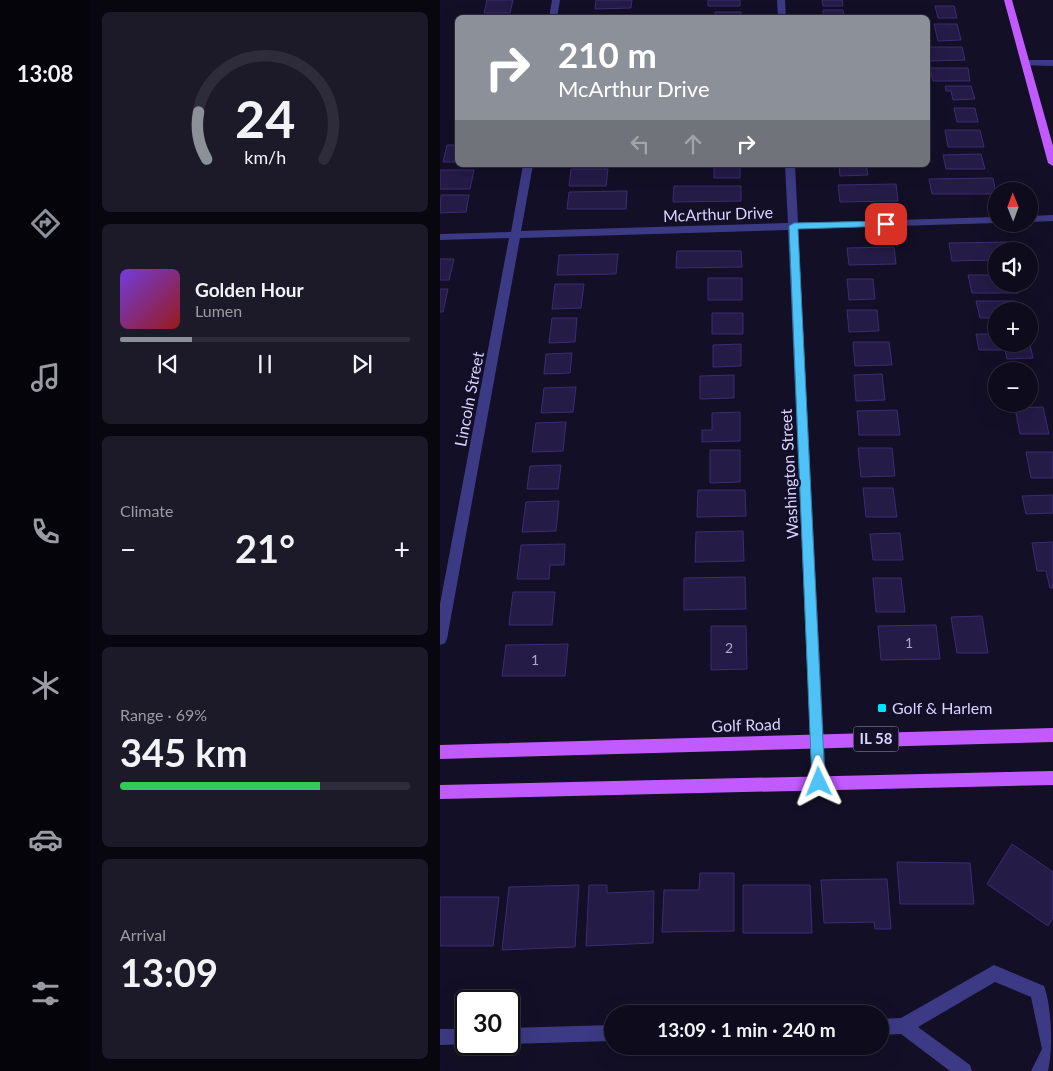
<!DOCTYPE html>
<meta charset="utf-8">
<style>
:root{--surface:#0e0b1c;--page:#1c1929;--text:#f1f3f6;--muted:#9b9ba3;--line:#2e2b3b;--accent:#8c9099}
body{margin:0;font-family:Lato,sans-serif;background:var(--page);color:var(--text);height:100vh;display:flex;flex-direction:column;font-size:19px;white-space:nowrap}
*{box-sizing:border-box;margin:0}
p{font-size:16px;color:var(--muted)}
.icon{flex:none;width:28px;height:28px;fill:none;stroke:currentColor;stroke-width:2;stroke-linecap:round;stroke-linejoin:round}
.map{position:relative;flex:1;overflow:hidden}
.details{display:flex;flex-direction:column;gap:12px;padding:12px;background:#08060f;width:350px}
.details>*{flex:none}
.top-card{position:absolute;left:15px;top:15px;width:475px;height:152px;border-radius:8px;box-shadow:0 5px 20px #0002,0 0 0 1px var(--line);background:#8c9099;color:#fff;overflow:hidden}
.needle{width:32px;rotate:359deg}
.buttons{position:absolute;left:548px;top:182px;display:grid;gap:10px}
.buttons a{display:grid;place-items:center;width:50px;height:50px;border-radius:50%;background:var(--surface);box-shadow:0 5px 20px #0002,0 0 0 1px var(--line);font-size:25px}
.speed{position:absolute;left:15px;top:990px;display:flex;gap:10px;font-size:25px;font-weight:700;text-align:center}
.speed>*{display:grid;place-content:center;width:65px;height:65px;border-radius:50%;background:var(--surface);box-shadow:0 5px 20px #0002,0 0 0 1px var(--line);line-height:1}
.speed .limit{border:2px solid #111;border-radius:8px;background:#fff;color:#111}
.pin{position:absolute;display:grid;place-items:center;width:42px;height:42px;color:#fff;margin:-21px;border-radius:10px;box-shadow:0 2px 8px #0006}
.me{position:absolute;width:55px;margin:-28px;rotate:358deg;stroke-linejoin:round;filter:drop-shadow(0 0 4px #0008)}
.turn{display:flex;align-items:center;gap:18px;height:105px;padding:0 20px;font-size:22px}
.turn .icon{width:65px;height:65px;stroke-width:2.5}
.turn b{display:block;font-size:35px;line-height:42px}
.lanes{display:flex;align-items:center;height:48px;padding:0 20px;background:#0003;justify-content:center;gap:25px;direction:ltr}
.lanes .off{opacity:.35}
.big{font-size:38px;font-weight:700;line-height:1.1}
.details .tile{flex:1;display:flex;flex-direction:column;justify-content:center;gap:8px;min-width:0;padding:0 18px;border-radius:8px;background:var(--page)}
.details .dial{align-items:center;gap:0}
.dial svg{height:130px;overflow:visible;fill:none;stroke:var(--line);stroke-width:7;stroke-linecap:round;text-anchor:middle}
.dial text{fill:var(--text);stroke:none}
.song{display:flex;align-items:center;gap:15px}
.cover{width:60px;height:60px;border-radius:8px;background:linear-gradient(135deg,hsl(260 70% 55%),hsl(0 70% 35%))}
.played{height:5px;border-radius:2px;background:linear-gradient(90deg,var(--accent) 25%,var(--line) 25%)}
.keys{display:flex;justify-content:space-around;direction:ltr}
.heat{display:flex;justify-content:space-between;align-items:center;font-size:28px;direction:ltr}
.charge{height:8px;border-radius:4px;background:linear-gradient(90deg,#34c759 69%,var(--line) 0)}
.trip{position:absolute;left:164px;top:1005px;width:285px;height:50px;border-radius:25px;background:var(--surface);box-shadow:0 5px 20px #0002,0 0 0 1px var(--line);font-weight:700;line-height:50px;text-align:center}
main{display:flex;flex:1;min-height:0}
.dock{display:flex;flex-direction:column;width:90px;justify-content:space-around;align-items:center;background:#06040b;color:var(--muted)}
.dock .icon{width:35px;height:35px}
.dock .active{color:var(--accent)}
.dock b{font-size:22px;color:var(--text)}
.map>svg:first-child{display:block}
.building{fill:#241b47;stroke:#3b2d73}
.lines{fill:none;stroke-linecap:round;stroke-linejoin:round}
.minor{fill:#3d3a85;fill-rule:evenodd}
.major{fill:#c25bff;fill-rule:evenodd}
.route{fill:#4fc3f7;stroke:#337fa1}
.poi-dot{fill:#00e5ff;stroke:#130f26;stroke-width:2}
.labels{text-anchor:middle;stroke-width:5;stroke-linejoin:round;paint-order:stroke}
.number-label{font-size:14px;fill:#aca6d1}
.shield{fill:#130f26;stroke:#9e99be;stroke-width:1}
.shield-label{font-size:15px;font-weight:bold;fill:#d9d4ff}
.street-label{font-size:16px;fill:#d9d4ff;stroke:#130f26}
.poi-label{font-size:16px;fill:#d9d4ff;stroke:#130f26;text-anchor:start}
</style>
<main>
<nav class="dock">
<b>13:08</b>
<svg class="icon active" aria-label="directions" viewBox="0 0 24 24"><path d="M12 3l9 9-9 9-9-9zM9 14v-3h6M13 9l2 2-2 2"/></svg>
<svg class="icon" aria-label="music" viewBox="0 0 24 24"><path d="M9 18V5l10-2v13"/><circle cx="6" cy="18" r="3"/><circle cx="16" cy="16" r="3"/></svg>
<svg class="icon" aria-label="phone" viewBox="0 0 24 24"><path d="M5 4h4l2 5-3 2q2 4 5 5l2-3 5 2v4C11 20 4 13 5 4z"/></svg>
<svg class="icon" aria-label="climate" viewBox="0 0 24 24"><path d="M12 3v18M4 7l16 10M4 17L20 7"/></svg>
<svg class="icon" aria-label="car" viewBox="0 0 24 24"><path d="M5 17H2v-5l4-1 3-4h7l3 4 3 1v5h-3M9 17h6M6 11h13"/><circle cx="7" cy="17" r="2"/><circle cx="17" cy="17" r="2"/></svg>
<svg class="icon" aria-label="filters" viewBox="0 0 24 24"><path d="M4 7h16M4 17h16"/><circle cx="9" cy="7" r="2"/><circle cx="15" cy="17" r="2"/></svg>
</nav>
<section class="details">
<div class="tile dial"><svg viewBox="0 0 100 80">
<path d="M14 69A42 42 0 1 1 86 69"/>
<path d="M14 69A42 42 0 0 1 9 40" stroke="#8c9099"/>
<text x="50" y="56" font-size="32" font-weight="700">24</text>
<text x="50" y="72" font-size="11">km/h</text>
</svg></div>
<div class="tile">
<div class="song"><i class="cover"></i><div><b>Golden Hour</b><p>Lumen</p></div></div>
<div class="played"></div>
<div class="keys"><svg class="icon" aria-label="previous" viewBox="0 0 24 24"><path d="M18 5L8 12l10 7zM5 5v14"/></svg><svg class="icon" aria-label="pause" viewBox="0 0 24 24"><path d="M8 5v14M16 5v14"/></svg><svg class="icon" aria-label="next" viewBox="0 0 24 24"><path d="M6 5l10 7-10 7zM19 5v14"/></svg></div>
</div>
<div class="tile"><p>Climate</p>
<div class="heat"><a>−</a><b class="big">21°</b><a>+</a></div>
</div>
<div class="tile"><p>Range · 69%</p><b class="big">345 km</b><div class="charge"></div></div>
<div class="tile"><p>Arrival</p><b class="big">13:09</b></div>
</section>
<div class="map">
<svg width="613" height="1071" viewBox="0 0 613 1071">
<rect width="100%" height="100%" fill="#130f26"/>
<path class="building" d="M47,0H73L70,13H44Z
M156,0H192L191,8L155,9Z
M268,0H300V6H268Z
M382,0H402L403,6H383Z
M495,6H514L517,18H498Z
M383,10H403L404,18H383Z
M275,12H301V18H275Z
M165,15H194V18H165Z
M494,24H517L521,40L498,41Z
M488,47H522L525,60L491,61Z
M490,68H528L530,81H493Z
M505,86H531L535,99L513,100L511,91H506Z
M514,108H535L538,122H517Z
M505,130H540L544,147H508Z
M7,145H18V162H3Z
M541,154L545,169H506L503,155Z
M274,165H300V178H274Z
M399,165H426L428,175L400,176Z
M131,169H168L166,186H129Z
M0,170H34L30,189H0Z
M553,178L556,194H492L489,179Z
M456,184L458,201L400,202L398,185Z
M234,186H301V201L233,202Z
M187,191L186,209H127L129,192Z
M1,195H29L26,212L0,213Z
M567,242L569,251H556V260L512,261L509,243Z
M454,247L456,264L409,265L407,248Z
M237,251H301L302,267L236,268Z
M178,254L176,274L117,275L119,255Z
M0,259H14L9,280H0Z
M528,275H556V284H576L578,293H532Z
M268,278H302V300H268Z
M407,279H433L435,299L409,300Z
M115,284H144L141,308L112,309Z
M0,289H8L3,312H0Z
M536,301H575L577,311H556V318H540Z
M407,310H437L439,331L409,332Z
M272,313H303V334H272Z
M112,318H137L135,342L109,343Z
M536,334H556V344H589V340L593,358L567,359L565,350H539Z
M413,342H449L452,365L415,366Z
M301,344V366L273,367V345Z
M132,353L130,373L104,374L106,354Z
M591,369L596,392H589V371L566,370Z
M442,374L445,400L416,401L414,375Z
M294,375V398L260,399V376Z
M136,387L133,412L101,413L104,388Z
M603,407L609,434H580L575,408Z
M457,410L460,435H419L417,411Z
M300,412V441L262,442V430H272V413Z
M126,422L123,451L92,452L96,423Z
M418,448H452L455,476L421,477Z
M270,450H300V482L270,483Z
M586,452H613V478H591Z
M121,465L118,489H87L90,466Z
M423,488H453L457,517H426Z
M258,490H305L306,516L257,517Z
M613,495V513L586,514L582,496Z
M119,501L116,531L82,532L86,502Z
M303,531L304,561L255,562L256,532Z
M460,533L463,560H433L430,534Z
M613,542V588H610L606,571H597L592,543Z
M125,544L124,565H110L109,579H77L81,545Z
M305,577L306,609L244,610V578Z
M433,578H461L465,612H436Z
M73,592H115L112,625H69Z
M542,616L548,653H517L511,617Z
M496,625L500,659L441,660L438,626Z
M271,626H306L307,669L271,670Z
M128,644L125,676H62L66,645Z
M572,844L613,872V918L608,926L547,884Z
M457,862L530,863L534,904H460Z
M260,873H294V931L222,932L224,890H259Z
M447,879L451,929H435L434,922L384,923L381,880Z
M139,885L135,947L62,950L69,887Z
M149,885H167V893L214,891L213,943L146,946Z
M303,885H370L372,933H303Z
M0,897H59L53,946H0Z"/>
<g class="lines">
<path class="minor" d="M112,0H120L117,18H109Z
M337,0H345L346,18H338Z
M585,60H613V66L582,65V61Z
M83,165H93L81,231L348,223L345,165H355L358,223L556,217V223L358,229L386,782L384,787L379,789L374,787L372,782L348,230L80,238L7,639L5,643L0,645V604L69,238L0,240V234L71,232Z
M613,215V221L589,222V216Z
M554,965L604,986C612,1007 613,1051 608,1071H591L602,1049L591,997L555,982L478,1027L530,1065L532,1071H510L461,1034L440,1035V1019L461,1018Z
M172,1025V1041L69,1044H68L69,1028Z
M0,1029H26V1044H30L0,1045Z"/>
<path class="major" d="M564,0H572L613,146V166L608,163Z
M613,728V742L0,759V745Z
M613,771V785L0,799V785Z"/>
</g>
<path class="route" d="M446,221L450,224L449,226L358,229L385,782L383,787L379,789L374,787L372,782L349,226L354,223Z"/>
<rect class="poi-dot" x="437" y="703" width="10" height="10" rx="2.5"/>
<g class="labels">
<g class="number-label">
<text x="469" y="648">1</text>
<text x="289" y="653">2</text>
<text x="95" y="665">1</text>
</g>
<rect class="shield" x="413.5" y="726.5" width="45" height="25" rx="4"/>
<g class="shield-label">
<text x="436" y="744">IL 58</text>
</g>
<g class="street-label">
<text transform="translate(278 214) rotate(-2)" y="6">McArthur Drive</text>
<text transform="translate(29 399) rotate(-79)" y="6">Lincoln Street</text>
<text transform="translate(349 474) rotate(-93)" y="6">Washington Street</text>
<text transform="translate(306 725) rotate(-2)" y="6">Golf Road</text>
</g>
<g class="poi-label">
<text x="452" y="714">Golf &amp; Harlem</text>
</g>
</g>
</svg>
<div class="buttons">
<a><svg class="needle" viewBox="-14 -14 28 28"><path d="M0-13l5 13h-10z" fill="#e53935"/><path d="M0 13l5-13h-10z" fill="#9b9ba3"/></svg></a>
<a><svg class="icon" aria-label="sound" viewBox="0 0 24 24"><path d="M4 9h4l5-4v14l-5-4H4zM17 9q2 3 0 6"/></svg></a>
<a>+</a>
<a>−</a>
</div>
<div class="speed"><div class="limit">30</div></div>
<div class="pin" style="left:446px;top:224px;background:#d93025"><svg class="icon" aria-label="arrive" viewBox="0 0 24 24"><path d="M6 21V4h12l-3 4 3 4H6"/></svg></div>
<svg class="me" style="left:379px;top:782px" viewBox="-20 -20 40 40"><path d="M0-17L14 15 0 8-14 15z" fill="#4fc3f7" stroke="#fff" stroke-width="4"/></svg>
<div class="trip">13:09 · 1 min · 240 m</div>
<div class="top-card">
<div class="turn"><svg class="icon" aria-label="right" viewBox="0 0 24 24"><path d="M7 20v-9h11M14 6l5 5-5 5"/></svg><div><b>210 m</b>McArthur Drive</div></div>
<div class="lanes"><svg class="icon off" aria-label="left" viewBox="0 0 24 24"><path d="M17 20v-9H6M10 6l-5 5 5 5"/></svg><svg class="icon off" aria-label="ahead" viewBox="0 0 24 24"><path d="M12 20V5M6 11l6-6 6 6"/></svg><svg class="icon" aria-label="right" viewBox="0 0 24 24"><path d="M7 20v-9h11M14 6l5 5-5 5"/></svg></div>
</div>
</div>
</main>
